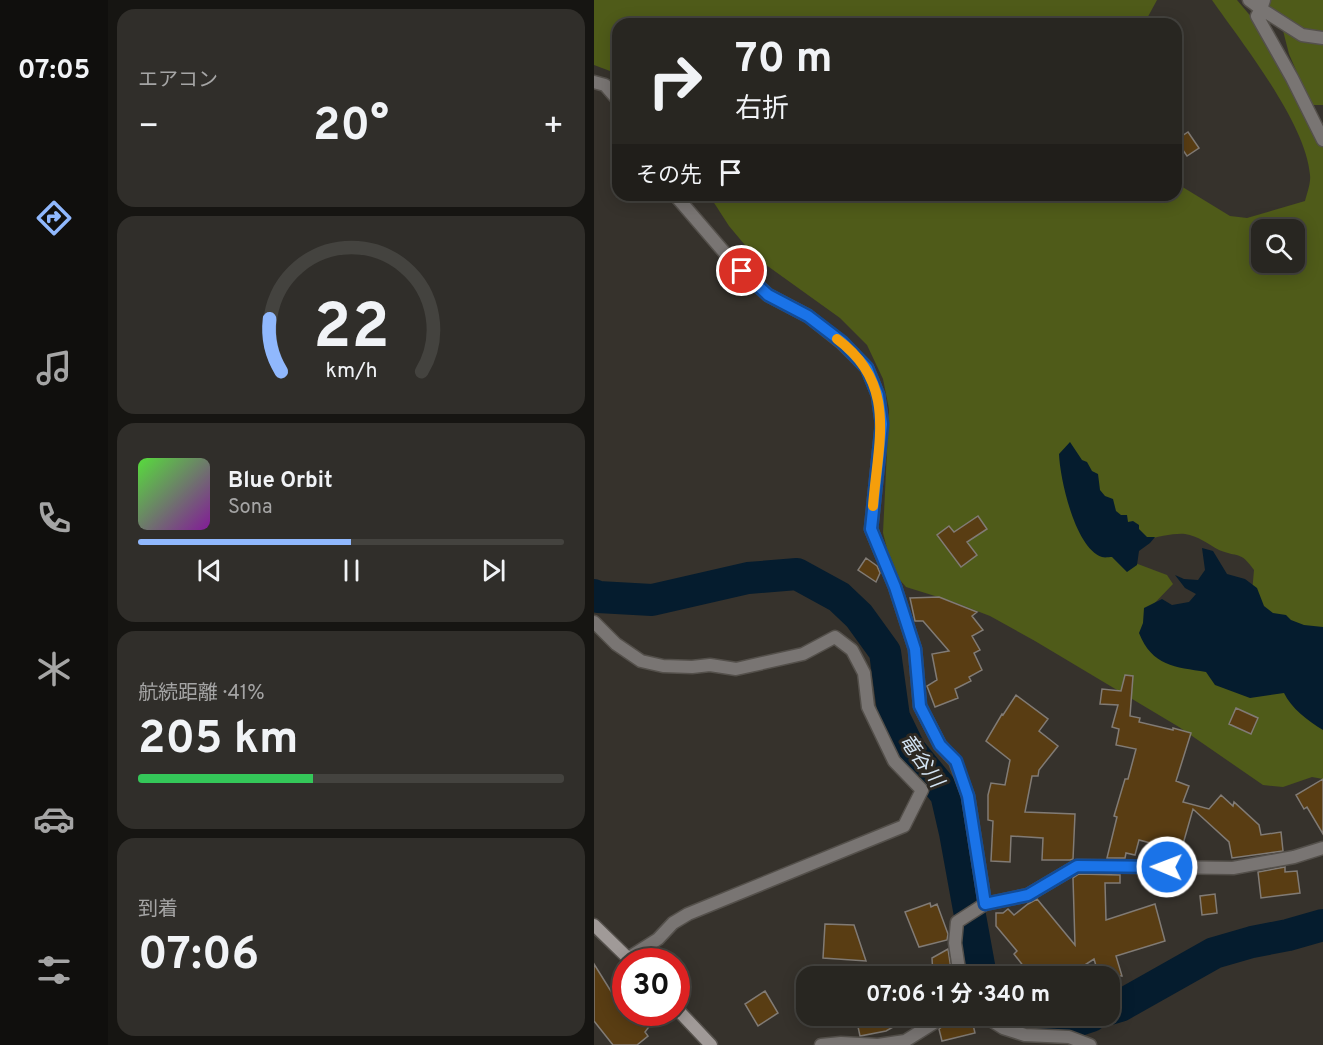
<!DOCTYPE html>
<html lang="ja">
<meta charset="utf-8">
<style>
:root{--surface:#282621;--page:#302e2a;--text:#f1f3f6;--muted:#a5a5a5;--line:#44433f;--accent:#90b8fd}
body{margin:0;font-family:Overpass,"Noto Sans JP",sans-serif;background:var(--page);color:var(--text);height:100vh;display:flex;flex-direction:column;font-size:22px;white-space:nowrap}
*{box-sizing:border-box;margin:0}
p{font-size:20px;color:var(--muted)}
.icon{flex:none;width:33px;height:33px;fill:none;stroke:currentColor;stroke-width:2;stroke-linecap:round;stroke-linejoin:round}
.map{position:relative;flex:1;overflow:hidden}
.panel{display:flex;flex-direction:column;gap:9px;padding:9px;background:#161512;width:486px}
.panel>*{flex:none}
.banner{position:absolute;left:18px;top:18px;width:570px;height:183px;border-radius:18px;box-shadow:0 3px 15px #0003,0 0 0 2px var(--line);background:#282621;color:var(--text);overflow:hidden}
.tools{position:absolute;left:657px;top:219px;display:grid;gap:12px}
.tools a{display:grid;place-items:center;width:54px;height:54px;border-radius:12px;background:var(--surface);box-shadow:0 3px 15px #0003,0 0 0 2px var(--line);font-size:30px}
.speed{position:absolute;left:18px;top:948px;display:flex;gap:12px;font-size:30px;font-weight:700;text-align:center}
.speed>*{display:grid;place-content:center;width:78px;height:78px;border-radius:50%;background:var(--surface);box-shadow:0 3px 15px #0003,0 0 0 2px var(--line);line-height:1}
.speed .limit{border:9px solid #d22;background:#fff;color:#111}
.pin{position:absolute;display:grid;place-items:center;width:51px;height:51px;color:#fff;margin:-26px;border:3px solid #fff;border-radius:50%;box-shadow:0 2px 6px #0007}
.me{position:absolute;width:66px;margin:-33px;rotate:271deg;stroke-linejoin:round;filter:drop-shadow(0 0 4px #0008)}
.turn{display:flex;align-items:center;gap:21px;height:126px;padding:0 24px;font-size:27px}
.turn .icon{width:78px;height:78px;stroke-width:2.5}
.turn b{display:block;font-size:42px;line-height:51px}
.then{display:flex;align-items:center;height:57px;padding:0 24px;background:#0003;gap:12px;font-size:22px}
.big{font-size:45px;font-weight:700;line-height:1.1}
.panel .widget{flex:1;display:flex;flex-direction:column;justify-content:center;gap:9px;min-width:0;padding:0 21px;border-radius:18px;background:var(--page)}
.panel .dial{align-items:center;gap:0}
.dial svg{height:156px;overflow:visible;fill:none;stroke:var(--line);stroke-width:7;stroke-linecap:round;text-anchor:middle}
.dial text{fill:var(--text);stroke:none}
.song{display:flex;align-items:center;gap:18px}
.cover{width:72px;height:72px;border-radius:9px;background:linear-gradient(135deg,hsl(110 70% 55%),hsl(290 70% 35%))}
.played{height:6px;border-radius:3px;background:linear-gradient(90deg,var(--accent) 50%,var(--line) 50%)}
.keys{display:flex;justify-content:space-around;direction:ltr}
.heat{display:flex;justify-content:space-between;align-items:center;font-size:33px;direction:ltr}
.charge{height:9px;border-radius:4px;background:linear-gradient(90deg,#34c759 41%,var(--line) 0)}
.trip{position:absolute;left:202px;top:966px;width:324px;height:60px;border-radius:18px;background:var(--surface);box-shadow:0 3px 15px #0003,0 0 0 2px var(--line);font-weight:700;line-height:60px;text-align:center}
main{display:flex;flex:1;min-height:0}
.tabs{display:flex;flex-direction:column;width:108px;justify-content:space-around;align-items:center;background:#100f0d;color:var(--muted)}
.tabs .icon{width:42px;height:42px}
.tabs .current{color:var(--accent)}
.tabs b{font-size:27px;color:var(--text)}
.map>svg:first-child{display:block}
.green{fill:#4f5b19;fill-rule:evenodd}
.water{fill:#051c2e}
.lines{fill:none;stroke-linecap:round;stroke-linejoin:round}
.river{stroke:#051c2e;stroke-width:32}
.building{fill:#593d13;stroke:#817b75;stroke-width:1.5}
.minor-casing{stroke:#54504b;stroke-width:15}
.secondary-casing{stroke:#54504b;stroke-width:15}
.minor{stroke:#797573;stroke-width:12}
.secondary{stroke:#a09a98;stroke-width:12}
.route-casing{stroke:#114b97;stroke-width:15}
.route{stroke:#1a73e8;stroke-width:10}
.slow{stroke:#f59e0b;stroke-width:10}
.labels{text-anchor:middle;stroke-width:6;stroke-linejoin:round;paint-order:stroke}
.water-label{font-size:20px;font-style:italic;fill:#d3e4f4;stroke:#2c2822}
</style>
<main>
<nav class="tabs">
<b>07:05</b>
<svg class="icon current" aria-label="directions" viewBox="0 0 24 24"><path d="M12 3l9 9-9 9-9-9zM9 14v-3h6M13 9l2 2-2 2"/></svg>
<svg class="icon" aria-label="music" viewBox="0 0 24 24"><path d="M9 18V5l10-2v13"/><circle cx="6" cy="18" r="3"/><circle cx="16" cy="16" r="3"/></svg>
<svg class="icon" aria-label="phone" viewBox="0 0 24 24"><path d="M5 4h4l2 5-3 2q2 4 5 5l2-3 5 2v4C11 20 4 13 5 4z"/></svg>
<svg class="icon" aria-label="climate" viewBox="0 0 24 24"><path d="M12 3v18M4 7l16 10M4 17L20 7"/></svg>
<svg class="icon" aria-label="car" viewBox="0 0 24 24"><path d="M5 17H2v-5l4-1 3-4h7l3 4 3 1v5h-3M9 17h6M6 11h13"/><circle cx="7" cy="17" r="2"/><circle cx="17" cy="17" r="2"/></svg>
<svg class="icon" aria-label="filters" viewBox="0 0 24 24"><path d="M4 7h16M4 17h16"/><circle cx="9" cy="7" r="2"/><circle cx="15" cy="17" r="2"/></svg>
</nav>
<section class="panel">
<div class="widget"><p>エアコン</p>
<div class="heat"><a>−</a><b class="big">20°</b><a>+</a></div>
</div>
<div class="widget dial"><svg viewBox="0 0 100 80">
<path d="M14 69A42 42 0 1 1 86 69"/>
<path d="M14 69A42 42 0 0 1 8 42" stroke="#90b8fd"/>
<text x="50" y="56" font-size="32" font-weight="700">22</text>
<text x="50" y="72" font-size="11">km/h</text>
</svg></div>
<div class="widget">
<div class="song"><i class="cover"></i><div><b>Blue Orbit</b><p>Sona</p></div></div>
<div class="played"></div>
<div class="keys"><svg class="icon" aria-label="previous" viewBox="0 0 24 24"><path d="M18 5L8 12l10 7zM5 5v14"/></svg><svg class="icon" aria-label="pause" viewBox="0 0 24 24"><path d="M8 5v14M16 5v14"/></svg><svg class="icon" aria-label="next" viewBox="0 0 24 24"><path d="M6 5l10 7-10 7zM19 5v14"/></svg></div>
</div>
<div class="widget"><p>航続距離 · 41%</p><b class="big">205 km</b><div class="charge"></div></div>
<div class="widget"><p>到着</p><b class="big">07:06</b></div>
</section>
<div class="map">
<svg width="729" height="1045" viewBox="0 0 729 1045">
<rect width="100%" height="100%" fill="#36322c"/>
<path class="green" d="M0,0H563L550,24H24V74L0,65Z
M618,0H643L659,19L729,144V637L657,604L660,570C646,550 644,558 625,550C614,544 604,536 591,534C572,532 532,546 512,552L573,575L579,584L554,610L694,683L729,718V779L718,777L689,787L669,785L585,727L441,641L396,616L357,601L312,587L299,572L289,533L295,409L289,379L273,345L246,318L161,257L135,226L115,195H582V183L636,216L653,218L711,201C713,193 717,183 716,175C712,123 648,43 618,0ZM668,230H700V262H668Z
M665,0H729V105H717L695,54L685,15Z"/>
<path class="water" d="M476,442L488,460L493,462L498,471L504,474L506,490L511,496L519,499L522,511L527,515H533L534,522L539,521L545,525V529L553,537H561L556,543L545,551L543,565L533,572L518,557C515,557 511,558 508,557C481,548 466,479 465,454Z
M608,548L619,551L633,574L651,579L663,588L670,606L679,613L692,615L697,620L710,625L729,627V730C714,721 697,708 690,693L656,698L621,685L612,672C581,667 558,666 545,633L549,623L550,608L568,599L578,605L595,602L602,594L591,588L581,575L590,579L604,580L611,570Z"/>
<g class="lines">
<path class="river" d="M0,595L4,597L58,600L154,578L203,574L245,597L265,616L291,652L300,717L316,750L352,794L361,833L387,976
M516,1009L526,1006L620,953L658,942L694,935L729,925
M419,1016L476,1023L497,1016"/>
</g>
<path class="building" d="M594,132L605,148L593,156L582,140Z
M384,516L393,529L373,542L383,555L367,567L343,535L355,526L360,532Z
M272,558L283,566L286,573L282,582L264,570Z
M345,597L383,612L378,616L389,630L378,636L386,650L380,653L388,670L375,677L377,681L361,689L364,698L341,707L333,686L343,680L338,654L355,651L329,621H321L316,598Z
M531,675L539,676L536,716L546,718L545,722L579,730V728L597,733L582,781L595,786L589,802L615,809L627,795L639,806L640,802L665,825L667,835L687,832L689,851L638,858L635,842L599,809L587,851L545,840L541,855L532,853L531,858H513L523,817L520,816L531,779H534L542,749L522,745L525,729L518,727L524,705L506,704L508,689L527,691Z
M422,695L454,719L445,731L464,746L445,770L444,776H438L431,812L481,814L479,859L476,860H448L449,838L417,836L416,862L397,861L399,821L394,820V795L397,783L411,785L416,760L392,741L408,714L409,715Z
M642,708L664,718L657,734L635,724Z
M729,779V834L713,807L710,809L702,795Z
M691,867V872L703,871L706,893L667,898L664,872Z
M485,874L526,875V883H511L512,920L561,904L571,941L522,956L528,976H505L500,959L474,976H469L463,967L450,976H437L420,954L423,951L402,926V913H409L414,909L420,915L434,904L443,899L481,945L479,878Z
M621,894L623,913L608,915L606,896Z
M336,903L337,907L343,904L354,934L353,940L325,947L311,912Z
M231,924L260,925L272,961L229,958Z
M354,949L358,976H339L338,958Z
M0,964L23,1001L32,991V1012H66L51,1032L54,1036L43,1045H19L0,1021Z
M171,991L184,1013L164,1026L151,1004Z
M293,1016H319L292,1031L266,1036L263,1022Z
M377,1016L381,1033L348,1041L345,1029L358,1020Z"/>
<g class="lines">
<g class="minor-casing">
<path id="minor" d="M655,0L667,9L663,16L698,78L729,140
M670,0L667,9L708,35L729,38
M0,82L11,85L24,100
M81,195L136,259L174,295L214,316L248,343L273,368L284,395L288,424L277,529L301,587L321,649L326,706L346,745L361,761L374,796L391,904
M0,622L22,644L47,661L69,666L98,667L116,665L142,669L209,654L241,637L258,650L270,673L274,707L300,761L328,790L310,826L94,914L79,923L64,939L34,958
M366,976L361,943L363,922L391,904L434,895L483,866L639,868L700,857L729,848
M390,1016L409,1028L431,1035L475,1037L496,1045
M227,1045L247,1043L284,1045L311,1041L351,1016"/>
</g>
<g class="secondary-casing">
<path id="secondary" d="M0,925L38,962
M82,1008L117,1045"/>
</g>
<use href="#minor" class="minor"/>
<use href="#secondary" class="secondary"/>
</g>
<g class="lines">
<g class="route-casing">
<path id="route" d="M148,271L174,295L214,316L248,342L273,368L284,395L288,424L277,529L301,587L321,649L326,706L346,745L362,761L374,796L391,904L434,895L483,866L573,867"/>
</g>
<use href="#route" class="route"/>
<path class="slow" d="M243,339C304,384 284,441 279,506"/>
</g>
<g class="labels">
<g class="water-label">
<text transform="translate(328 760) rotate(55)" y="7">竜谷川</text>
</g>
</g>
</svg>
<div class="tools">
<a><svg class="icon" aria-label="search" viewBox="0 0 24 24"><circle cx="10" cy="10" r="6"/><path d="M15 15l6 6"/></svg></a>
</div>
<div class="speed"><div class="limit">30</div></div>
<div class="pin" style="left:148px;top:271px;background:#d93025"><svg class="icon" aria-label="arrive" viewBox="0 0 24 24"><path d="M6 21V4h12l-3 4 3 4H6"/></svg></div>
<svg class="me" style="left:573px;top:867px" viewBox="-20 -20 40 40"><circle r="17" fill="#1a73e8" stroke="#fff" stroke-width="3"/><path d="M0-11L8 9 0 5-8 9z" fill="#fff"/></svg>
<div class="trip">07:06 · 1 分 · 340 m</div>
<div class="banner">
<div class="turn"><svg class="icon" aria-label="right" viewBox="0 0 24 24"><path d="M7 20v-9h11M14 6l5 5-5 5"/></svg><div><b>70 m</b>右折</div></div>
<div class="then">その先<svg class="icon" aria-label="arrive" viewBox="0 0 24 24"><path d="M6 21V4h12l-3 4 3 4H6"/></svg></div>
</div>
</div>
</main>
